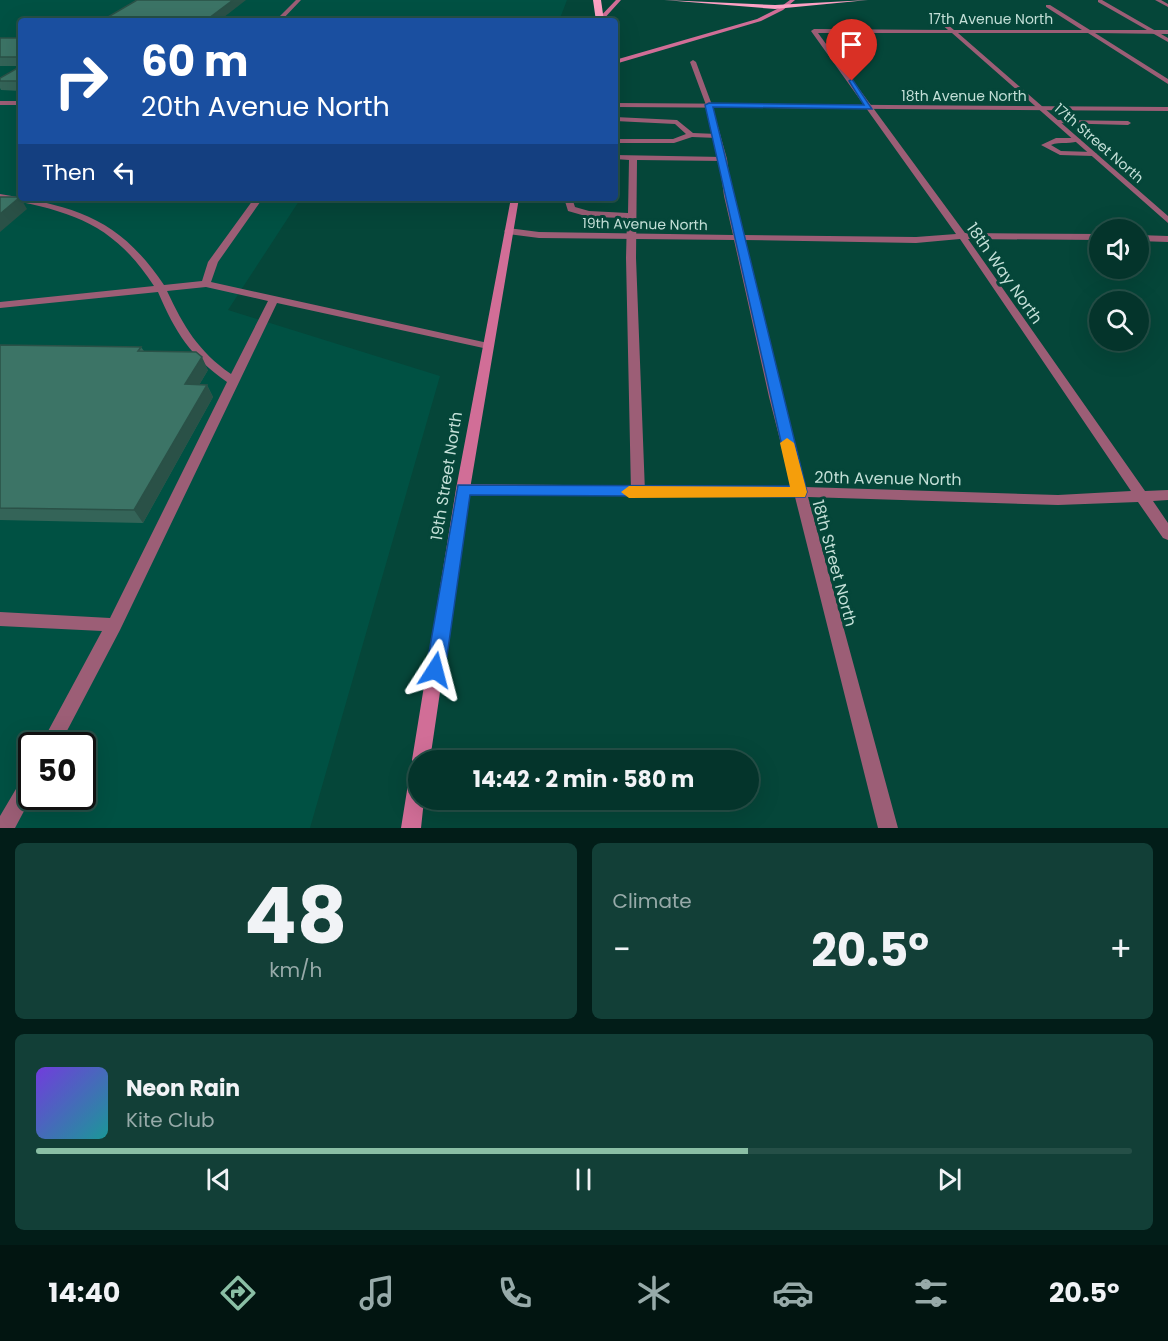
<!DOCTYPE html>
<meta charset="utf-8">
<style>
:root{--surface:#04342b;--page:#123f37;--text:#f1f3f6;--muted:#97aaa9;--line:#254f47;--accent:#8abfa5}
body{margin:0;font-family:Poppins,sans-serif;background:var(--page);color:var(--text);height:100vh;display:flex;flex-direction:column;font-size:22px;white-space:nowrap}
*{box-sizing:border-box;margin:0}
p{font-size:20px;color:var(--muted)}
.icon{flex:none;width:33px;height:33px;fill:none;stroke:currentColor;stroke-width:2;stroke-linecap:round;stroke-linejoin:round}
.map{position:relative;height:828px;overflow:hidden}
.sheet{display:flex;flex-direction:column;gap:15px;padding:15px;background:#021d18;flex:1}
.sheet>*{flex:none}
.banner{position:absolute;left:18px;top:18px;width:600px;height:183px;border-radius:6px;box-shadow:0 6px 24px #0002,0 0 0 2px var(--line);background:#1a4fa0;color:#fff;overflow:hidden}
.controls{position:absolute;left:1089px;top:219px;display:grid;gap:12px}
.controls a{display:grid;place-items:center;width:60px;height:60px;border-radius:50%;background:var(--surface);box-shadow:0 6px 24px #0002,0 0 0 2px var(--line);font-size:30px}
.speed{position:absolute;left:18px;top:732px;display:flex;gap:12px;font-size:30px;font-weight:700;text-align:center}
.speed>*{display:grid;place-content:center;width:78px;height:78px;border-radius:50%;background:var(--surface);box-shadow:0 6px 24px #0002,0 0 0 2px var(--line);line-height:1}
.speed .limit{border:3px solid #111;border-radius:9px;background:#fff;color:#111}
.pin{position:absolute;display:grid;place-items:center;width:51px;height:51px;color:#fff;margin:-62px -26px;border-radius:50% 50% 50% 0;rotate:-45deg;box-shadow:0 0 6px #0007}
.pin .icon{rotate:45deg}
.me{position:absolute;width:66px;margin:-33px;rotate:9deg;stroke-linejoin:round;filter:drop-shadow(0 0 4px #0008)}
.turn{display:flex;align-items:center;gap:21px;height:126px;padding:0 24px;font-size:27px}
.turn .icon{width:78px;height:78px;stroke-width:2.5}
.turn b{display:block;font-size:42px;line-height:51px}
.then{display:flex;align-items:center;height:57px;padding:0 24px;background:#0003;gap:12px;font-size:22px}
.big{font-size:45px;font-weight:700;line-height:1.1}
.sheet .tile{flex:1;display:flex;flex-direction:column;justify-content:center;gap:9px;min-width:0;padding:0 21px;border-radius:9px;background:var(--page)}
.sheet .dial{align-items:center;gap:0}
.dial b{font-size:78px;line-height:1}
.song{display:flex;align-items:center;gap:18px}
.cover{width:72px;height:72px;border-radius:9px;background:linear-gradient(135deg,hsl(260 70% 55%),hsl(180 70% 35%))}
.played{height:6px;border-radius:3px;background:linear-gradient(90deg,var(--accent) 65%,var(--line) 65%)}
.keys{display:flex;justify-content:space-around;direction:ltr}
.heat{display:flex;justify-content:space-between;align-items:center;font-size:33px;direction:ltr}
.sheet .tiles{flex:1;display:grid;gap:15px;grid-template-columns:1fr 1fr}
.tile:last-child{grid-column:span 2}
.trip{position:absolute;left:408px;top:750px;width:351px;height:60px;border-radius:30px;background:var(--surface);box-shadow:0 6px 24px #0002,0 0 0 2px var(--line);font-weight:700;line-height:60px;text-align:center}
.dock{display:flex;height:96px;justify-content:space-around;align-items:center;background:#021511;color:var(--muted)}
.dock .icon{width:42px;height:42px}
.dock .on{color:var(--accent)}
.dock b{font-size:27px;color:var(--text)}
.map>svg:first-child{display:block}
.built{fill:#005143;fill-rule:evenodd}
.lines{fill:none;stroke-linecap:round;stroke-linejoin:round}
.service{fill:#9c5e76;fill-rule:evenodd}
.minor{fill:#9c5e76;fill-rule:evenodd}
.tertiary{fill:#9c5e76;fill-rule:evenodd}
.secondary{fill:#d16e97;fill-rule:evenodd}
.motorway{fill:#fda1c4;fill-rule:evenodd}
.wall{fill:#346458}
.shaded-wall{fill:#2a5147}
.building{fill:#3c7466;stroke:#2a5147;stroke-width:1.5}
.route{fill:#1a73e8;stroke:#114b97;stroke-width:1.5}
.slow{fill:#f59e0b}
.labels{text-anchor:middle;stroke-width:6;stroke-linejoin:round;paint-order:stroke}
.far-street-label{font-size:14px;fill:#c3dfd7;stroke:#054639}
.street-label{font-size:16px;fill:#c3dfd7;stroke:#054639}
</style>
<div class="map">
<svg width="1168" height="828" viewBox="0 0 1168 828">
<rect width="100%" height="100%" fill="#054639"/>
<path class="built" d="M0,0H567L559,21H21V198H301L228,310L440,376L310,828H0ZM32,746H82V796H32Z"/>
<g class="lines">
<path class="service" d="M296,0H301L281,21H275Z
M1098,0H1102L1168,38V42L1098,2Z
M615,117L677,120L693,133L717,134L721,136L717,138L692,137L674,143H615V139H673L686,134L675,124L615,121Z
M1057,120L1128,121L1131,123L1128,125L1055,123V121Z
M1056,138H1077L1081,140C1072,145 1060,141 1051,145L1061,151L1093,152L1097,154L1093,156L1060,155L1041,145Z
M615,155L723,157L727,159L723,161L637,160L636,258L645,492L643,496L638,497L633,496L631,492L626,258L627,218L589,217L568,211L564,198H572L575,207L589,211L628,213L629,160L615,159Z
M0,194C76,207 118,217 164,285L202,281L208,262L253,200H202L198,198H263L218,262L211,282L488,343L493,346L488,349L277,303L120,630L59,746H40L102,631L0,626V612L110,618L227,382C191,357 175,332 158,292L0,308V302L154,286C113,223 71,211 0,198ZM206,287L268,301L231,374C198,351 184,327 167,291Z
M32,769V796L15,828H0V816L26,772Z"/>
<path class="minor" d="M1155,0H1161L1168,4V7Z
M1046,5H1050L1090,30H1168V34L1095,33L1168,79V84L1088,33H958L1168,216V223L952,33H818L965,233L1100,234V240L968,239L1145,491L1168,490V500L1153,501L1168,523V540L1163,538L1138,502L1058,505L808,497L898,828H878L795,497L463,494L458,493L456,489L458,485L463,484L792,487L769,397L734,240L539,238L508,234L504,231L508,228L539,232L733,235L724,196L719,159L706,105L690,62L693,60L696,62L712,105L727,159L732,196L742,235L916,237L956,234L811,31L814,29L948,30L930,14L932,11L954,30H1082L1046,7ZM960,239L1131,491L1058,495L805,487L781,397L743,240L916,243Z
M1138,235L1168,236V242L1138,241Z"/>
<path class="tertiary" d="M0,101H21V105H0Z
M615,103L1168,107V111L615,107Z"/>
<path class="secondary" d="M616,0H621L602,21H596Z
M790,0H795L783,10L761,21L615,64V60L757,19L779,8Z
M511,198H519L470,489L430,760H418V768L415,766L412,760L456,489Z
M418,769V800H424L421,828H401L409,778L412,772Z"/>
<path class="motorway" d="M593,0H601L604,21H596Z
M664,0L775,5L868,0L775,9Z"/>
</g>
<path class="wall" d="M0,38H21V91L1,90L0,88V78L21,66H0Z
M0,345L141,347L144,351L208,370L199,385H207L213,397L143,523L0,520Z"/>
<path class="shaded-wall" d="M233,0H246L219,21H205Z
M20,197L27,209L0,232V214Z
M202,357L208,370L192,397L185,384Z
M207,385L213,397L143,523L134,510Z"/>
<path class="building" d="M137,0H233L205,21H101Z
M0,38H21V57H0Z
M21,66V81H0V78Z
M0,197H20L0,214Z
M0,345L141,347L138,351L196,352L202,357L185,384L207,385L134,510L0,508Z"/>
<path class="route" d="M852,79L872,109L713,107L807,492L805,497L470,495L445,670L442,676L435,679L429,676L426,670L458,485L791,486L705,105L709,103L864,105L849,81Z"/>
<path class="slow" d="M787,438L794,443L807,492L805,497L629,498L621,492L629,486L790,487L780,443Z"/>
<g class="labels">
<g class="far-street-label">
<text x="991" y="24">17th Avenue North</text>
<text x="964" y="101">18th Avenue North</text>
<text transform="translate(1099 143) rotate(41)" y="5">17th Street North</text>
<text transform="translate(645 224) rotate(1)" y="5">19th Avenue North</text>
</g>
<g class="street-label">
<text transform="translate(1005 273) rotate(55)" y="6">18th Way North</text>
<text transform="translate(446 476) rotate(-81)" y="6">19th Street North</text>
<text transform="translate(888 478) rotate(1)" y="6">20th Avenue North</text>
<text transform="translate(835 563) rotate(75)" y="6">18th Street North</text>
</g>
</g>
</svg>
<div class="controls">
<a><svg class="icon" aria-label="sound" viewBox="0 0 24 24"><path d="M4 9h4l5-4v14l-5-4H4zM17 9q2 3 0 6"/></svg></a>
<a><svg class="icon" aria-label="search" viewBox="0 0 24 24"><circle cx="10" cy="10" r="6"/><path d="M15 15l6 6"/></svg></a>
</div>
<div class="speed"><div class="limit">50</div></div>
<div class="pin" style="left:852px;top:81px;background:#d93025"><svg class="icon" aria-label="arrive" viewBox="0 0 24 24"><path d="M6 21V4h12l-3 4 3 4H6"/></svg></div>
<svg class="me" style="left:435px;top:670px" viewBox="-20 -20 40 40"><path d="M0-17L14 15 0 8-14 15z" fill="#1a73e8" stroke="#fff" stroke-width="4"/></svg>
<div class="trip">14:42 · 2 min · 580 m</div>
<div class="banner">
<div class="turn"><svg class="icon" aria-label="right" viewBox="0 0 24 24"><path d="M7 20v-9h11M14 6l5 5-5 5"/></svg><div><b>60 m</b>20th Avenue North</div></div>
<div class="then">Then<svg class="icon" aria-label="left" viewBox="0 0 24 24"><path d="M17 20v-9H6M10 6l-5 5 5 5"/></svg></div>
</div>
</div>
<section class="sheet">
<div class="tiles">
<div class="tile dial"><b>48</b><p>km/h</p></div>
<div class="tile"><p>Climate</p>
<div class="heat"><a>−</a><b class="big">20.5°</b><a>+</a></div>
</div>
<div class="tile">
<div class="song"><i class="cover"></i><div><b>Neon Rain</b><p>Kite Club</p></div></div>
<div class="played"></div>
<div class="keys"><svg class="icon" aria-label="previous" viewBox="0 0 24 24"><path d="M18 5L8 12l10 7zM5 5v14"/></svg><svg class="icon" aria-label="pause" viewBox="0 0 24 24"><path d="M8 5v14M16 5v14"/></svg><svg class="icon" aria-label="next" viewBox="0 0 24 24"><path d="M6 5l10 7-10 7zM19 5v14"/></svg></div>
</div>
</div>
</section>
<nav class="dock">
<b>14:40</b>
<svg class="icon on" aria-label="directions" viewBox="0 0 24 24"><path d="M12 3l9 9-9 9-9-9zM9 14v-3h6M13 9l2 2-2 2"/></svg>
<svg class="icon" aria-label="music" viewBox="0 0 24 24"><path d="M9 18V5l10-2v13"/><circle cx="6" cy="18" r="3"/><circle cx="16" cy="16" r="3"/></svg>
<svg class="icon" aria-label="phone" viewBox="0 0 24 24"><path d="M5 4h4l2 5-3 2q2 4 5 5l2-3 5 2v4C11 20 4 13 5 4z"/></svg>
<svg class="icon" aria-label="climate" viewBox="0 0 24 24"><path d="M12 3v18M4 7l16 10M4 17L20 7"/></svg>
<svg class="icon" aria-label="car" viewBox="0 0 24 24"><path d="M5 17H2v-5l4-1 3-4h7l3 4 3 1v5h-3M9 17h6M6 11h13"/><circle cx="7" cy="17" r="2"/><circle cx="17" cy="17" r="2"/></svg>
<svg class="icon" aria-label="filters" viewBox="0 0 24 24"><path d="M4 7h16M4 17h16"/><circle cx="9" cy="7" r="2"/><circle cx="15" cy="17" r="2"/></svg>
<b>20.5°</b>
</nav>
